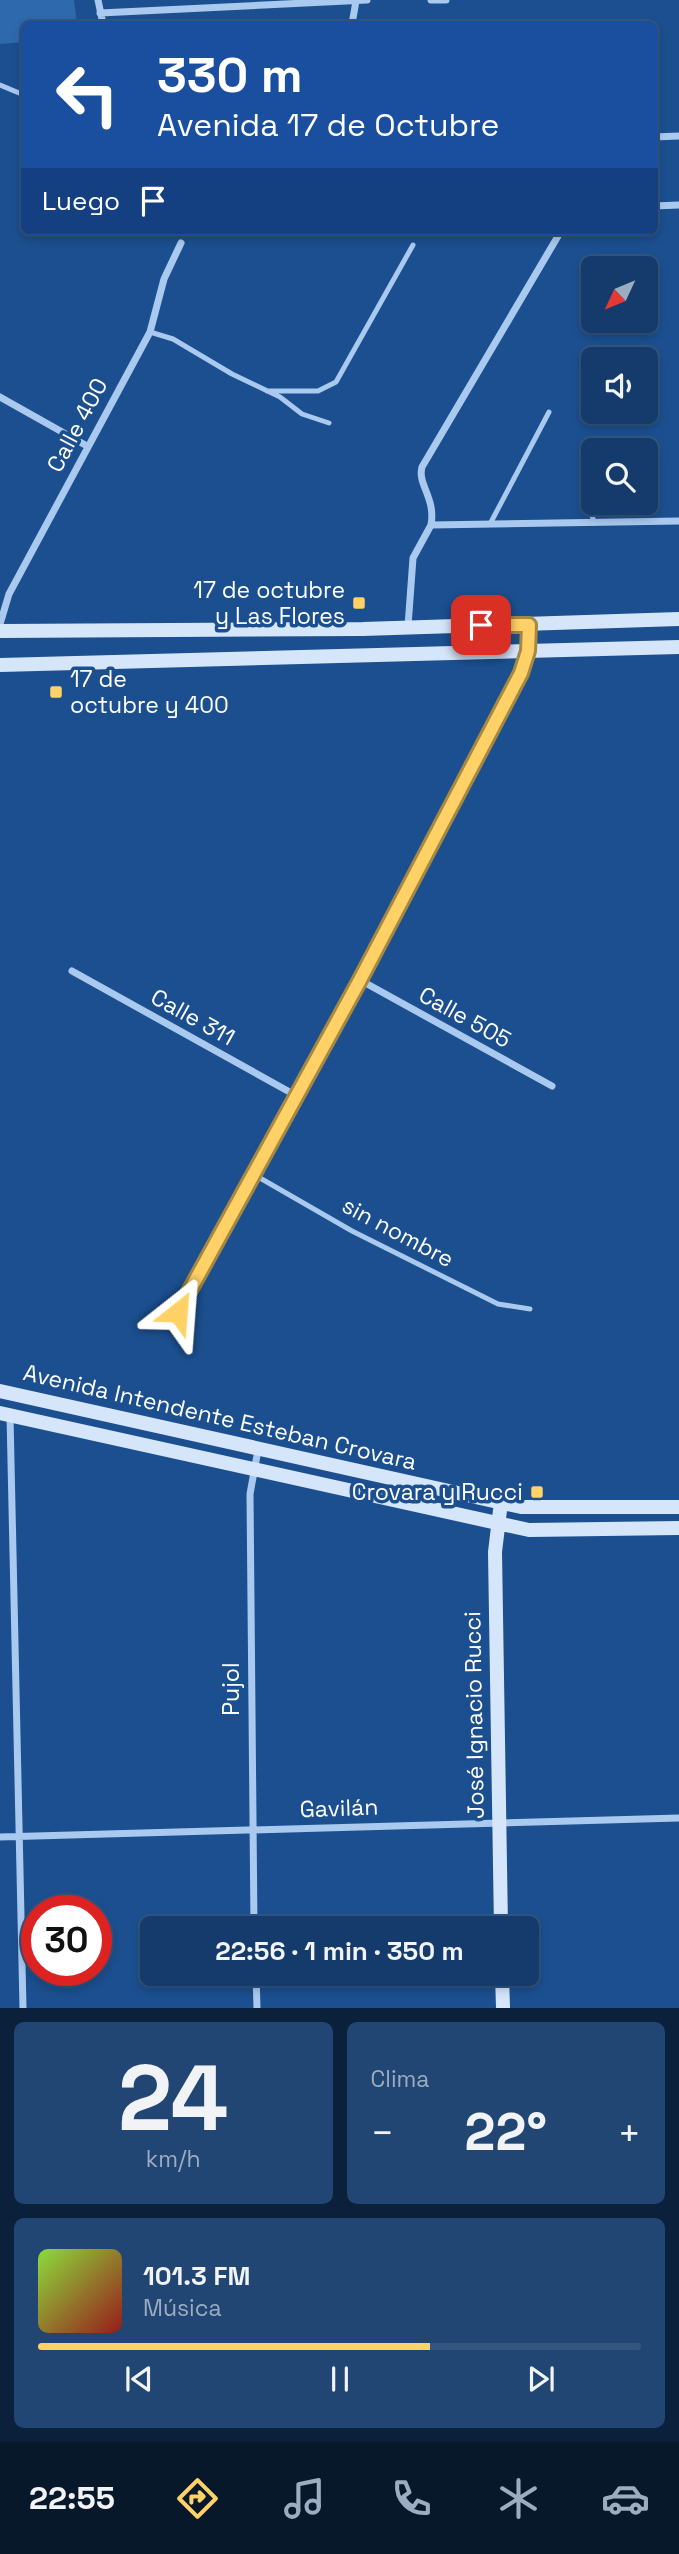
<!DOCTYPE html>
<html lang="es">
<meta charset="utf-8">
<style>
:root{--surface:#143b6b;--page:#214673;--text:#f1f3f6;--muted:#9dadc1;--line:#33557e;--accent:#ffd166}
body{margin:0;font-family:"Space Grotesk",sans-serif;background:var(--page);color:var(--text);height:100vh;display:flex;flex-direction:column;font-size:26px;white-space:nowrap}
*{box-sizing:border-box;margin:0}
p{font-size:23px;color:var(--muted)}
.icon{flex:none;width:38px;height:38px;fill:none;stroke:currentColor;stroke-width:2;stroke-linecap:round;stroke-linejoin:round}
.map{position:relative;height:2008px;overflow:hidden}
.drawer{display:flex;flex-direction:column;gap:14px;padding:14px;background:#0b203b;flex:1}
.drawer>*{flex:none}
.top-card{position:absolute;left:21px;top:21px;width:637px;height:214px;border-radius:10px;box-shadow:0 4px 10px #0003,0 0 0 2px var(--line);background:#1a4fa0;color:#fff;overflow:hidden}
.needle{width:46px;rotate:226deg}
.buttons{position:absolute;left:581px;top:256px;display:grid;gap:14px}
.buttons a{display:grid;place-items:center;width:77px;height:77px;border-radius:10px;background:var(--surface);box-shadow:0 4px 10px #0003,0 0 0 2px var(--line);font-size:35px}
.speed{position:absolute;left:21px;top:1895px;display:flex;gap:14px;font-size:35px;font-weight:700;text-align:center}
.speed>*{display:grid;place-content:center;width:91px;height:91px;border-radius:50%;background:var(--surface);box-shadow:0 4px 10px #0003,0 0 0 2px var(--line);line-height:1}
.speed .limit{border:10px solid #d22;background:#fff;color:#111}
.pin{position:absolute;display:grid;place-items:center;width:60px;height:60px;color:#fff;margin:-30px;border-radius:14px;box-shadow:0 4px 10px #0006}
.me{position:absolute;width:77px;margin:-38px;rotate:28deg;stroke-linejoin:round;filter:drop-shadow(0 0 5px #0008)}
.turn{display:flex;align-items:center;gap:24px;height:147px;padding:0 21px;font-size:32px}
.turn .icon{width:91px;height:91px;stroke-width:2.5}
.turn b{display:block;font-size:49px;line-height:60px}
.then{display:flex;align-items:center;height:66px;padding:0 21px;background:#0003;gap:14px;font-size:26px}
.big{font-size:52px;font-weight:700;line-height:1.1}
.drawer .tile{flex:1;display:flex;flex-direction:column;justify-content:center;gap:10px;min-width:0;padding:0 24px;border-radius:10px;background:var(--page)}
.drawer .dial{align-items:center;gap:0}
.dial b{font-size:91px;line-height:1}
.song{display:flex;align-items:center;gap:21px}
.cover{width:84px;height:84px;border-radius:10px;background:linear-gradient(135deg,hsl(90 70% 55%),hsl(0 70% 35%))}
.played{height:7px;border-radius:4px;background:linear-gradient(90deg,var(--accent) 65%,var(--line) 65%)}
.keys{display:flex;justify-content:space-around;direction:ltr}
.heat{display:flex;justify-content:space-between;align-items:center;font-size:38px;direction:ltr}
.drawer .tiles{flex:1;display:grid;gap:14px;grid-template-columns:1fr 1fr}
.tile:last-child{grid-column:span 2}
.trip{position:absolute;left:140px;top:1916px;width:399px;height:70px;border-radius:10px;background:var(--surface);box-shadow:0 4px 10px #0003,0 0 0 2px var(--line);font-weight:700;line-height:70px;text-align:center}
.menu{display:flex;height:112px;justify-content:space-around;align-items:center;background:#08182b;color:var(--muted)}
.menu .icon{width:49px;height:49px}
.menu .on{color:var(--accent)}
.menu b{font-size:32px;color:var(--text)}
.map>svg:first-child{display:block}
.green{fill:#2e69ad}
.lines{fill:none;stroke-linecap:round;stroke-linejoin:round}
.lane{stroke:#a9c9ee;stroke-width:5}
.street{stroke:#a9c9ee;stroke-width:7}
.secondary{stroke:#d6e6fa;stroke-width:14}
.route-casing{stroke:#a68842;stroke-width:18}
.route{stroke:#ffd166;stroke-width:12}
.poi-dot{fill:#ffd166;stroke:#1b4f8f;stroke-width:2.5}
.labels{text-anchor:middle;stroke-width:7;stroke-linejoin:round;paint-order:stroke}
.street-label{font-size:23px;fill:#fff;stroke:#1b4f8f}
.poi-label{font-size:23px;fill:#fff;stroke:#1b4f8f;text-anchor:end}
</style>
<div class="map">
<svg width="679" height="2008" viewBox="0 0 679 2008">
<rect width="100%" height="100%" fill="#1b4f8f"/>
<path class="green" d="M0,0H74L77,24H24V42L0,44Z"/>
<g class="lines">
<path class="lane" d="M0,85L24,95
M150,332L173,339L232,374L280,397L302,414L329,423
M267,391H318L336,382L413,245
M623,450V449
M594,523L592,515L598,502
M490,524L549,412
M253,1174L352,1231L498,1304L530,1309"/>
<path class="street" d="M98,0L103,24
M431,0H446
M100,13L367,0
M352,24L356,1
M654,137L679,136
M654,206L679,205
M0,397L87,446
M431,525C436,498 417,484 422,467L561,231
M0,624L9,594L150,332L164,279L181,243
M408,626L413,558L431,525L679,521
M72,971L295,1095
M360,980L552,1086
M178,1312L360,980L521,673L528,651L529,625
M10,1416L23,2008
M0,1837L679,1818
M254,1928L250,1494L258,1450
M256,1974L257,2008"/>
<path class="secondary" d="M0,631L363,629L679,619
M0,665L679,647
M0,1391L521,1507H679
M0,1413L529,1530L679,1528
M501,1928L495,1552L501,1502
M502,1974L503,2008"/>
</g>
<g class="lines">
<g class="route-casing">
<path id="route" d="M178,1312L360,980L521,673L528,651L529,625H481"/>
</g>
<use href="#route" class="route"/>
</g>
<g class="poi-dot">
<rect x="352" y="596" width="14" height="14" rx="3.5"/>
<rect x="49" y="685" width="14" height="14" rx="3.5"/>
<rect x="530" y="1485" width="14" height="14" rx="3.5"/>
</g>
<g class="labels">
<g class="street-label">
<text transform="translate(77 425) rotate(-62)" y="8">Calle 400</text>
<text transform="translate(193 1017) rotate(29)" y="8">Calle 311</text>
<text transform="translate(465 1017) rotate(29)" y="8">Calle 505</text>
<text transform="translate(398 1232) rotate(28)" y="8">sin nombre</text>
<text transform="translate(220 1417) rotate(13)" y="8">Avenida Intendente Esteban Crovara</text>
<text transform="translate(231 1689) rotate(-90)" y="8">Pujol</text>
<text transform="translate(474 1715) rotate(-91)" y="8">José Ignacio Rucci</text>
<text transform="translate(339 1808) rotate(-2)" y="8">Gavilán</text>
</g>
<g class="poi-label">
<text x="345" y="598">17 de octubre<tspan x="345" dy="26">y Las Flores</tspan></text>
<text x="70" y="687" text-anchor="start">17 de<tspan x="70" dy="26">octubre y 400</tspan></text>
<text x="523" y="1500">Crovara y Rucci</text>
</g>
</g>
</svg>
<div class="buttons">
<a><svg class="needle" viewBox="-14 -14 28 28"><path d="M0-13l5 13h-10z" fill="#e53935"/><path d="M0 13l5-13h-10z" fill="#9dadc1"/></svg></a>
<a><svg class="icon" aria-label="sound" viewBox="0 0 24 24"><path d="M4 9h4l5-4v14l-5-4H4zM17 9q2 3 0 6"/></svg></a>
<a><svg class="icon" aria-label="search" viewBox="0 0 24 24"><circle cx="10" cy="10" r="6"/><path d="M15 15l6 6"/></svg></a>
</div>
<div class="speed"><div class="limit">30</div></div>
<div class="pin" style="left:481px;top:625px;background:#d93025"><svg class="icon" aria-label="arrive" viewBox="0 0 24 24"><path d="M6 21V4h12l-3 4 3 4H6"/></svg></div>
<svg class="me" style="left:178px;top:1312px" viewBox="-20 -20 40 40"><path d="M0-17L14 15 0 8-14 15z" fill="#ffd166" stroke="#fff" stroke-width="4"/></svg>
<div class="trip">22:56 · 1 min · 350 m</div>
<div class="top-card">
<div class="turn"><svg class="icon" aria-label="left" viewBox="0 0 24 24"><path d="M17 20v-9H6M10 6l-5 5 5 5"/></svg><div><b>330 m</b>Avenida 17 de Octubre</div></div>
<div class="then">Luego<svg class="icon" aria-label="arrive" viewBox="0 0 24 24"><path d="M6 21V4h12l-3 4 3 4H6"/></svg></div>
</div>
</div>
<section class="drawer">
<div class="tiles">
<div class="tile dial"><b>24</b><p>km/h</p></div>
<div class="tile"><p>Clima</p>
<div class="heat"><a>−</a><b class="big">22°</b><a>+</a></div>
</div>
<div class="tile">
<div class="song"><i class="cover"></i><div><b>101.3 FM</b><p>Música</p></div></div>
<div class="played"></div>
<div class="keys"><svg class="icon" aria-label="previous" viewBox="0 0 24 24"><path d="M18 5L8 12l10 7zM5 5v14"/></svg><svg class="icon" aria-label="pause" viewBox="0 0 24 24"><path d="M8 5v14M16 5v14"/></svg><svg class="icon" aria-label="next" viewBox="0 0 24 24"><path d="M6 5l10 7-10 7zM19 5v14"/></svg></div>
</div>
</div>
</section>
<nav class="menu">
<b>22:55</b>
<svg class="icon on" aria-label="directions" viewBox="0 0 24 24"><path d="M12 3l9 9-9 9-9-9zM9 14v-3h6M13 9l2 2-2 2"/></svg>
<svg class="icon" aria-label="music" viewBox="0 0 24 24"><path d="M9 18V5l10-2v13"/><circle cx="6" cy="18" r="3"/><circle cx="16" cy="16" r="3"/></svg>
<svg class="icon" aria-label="phone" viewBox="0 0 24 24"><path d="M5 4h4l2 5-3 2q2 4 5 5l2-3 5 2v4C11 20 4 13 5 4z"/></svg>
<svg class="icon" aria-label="climate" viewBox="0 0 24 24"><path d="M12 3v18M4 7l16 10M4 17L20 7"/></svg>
<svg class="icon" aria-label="car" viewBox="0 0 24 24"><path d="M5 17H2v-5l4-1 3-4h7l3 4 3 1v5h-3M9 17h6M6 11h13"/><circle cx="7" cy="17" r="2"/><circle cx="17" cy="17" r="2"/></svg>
</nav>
